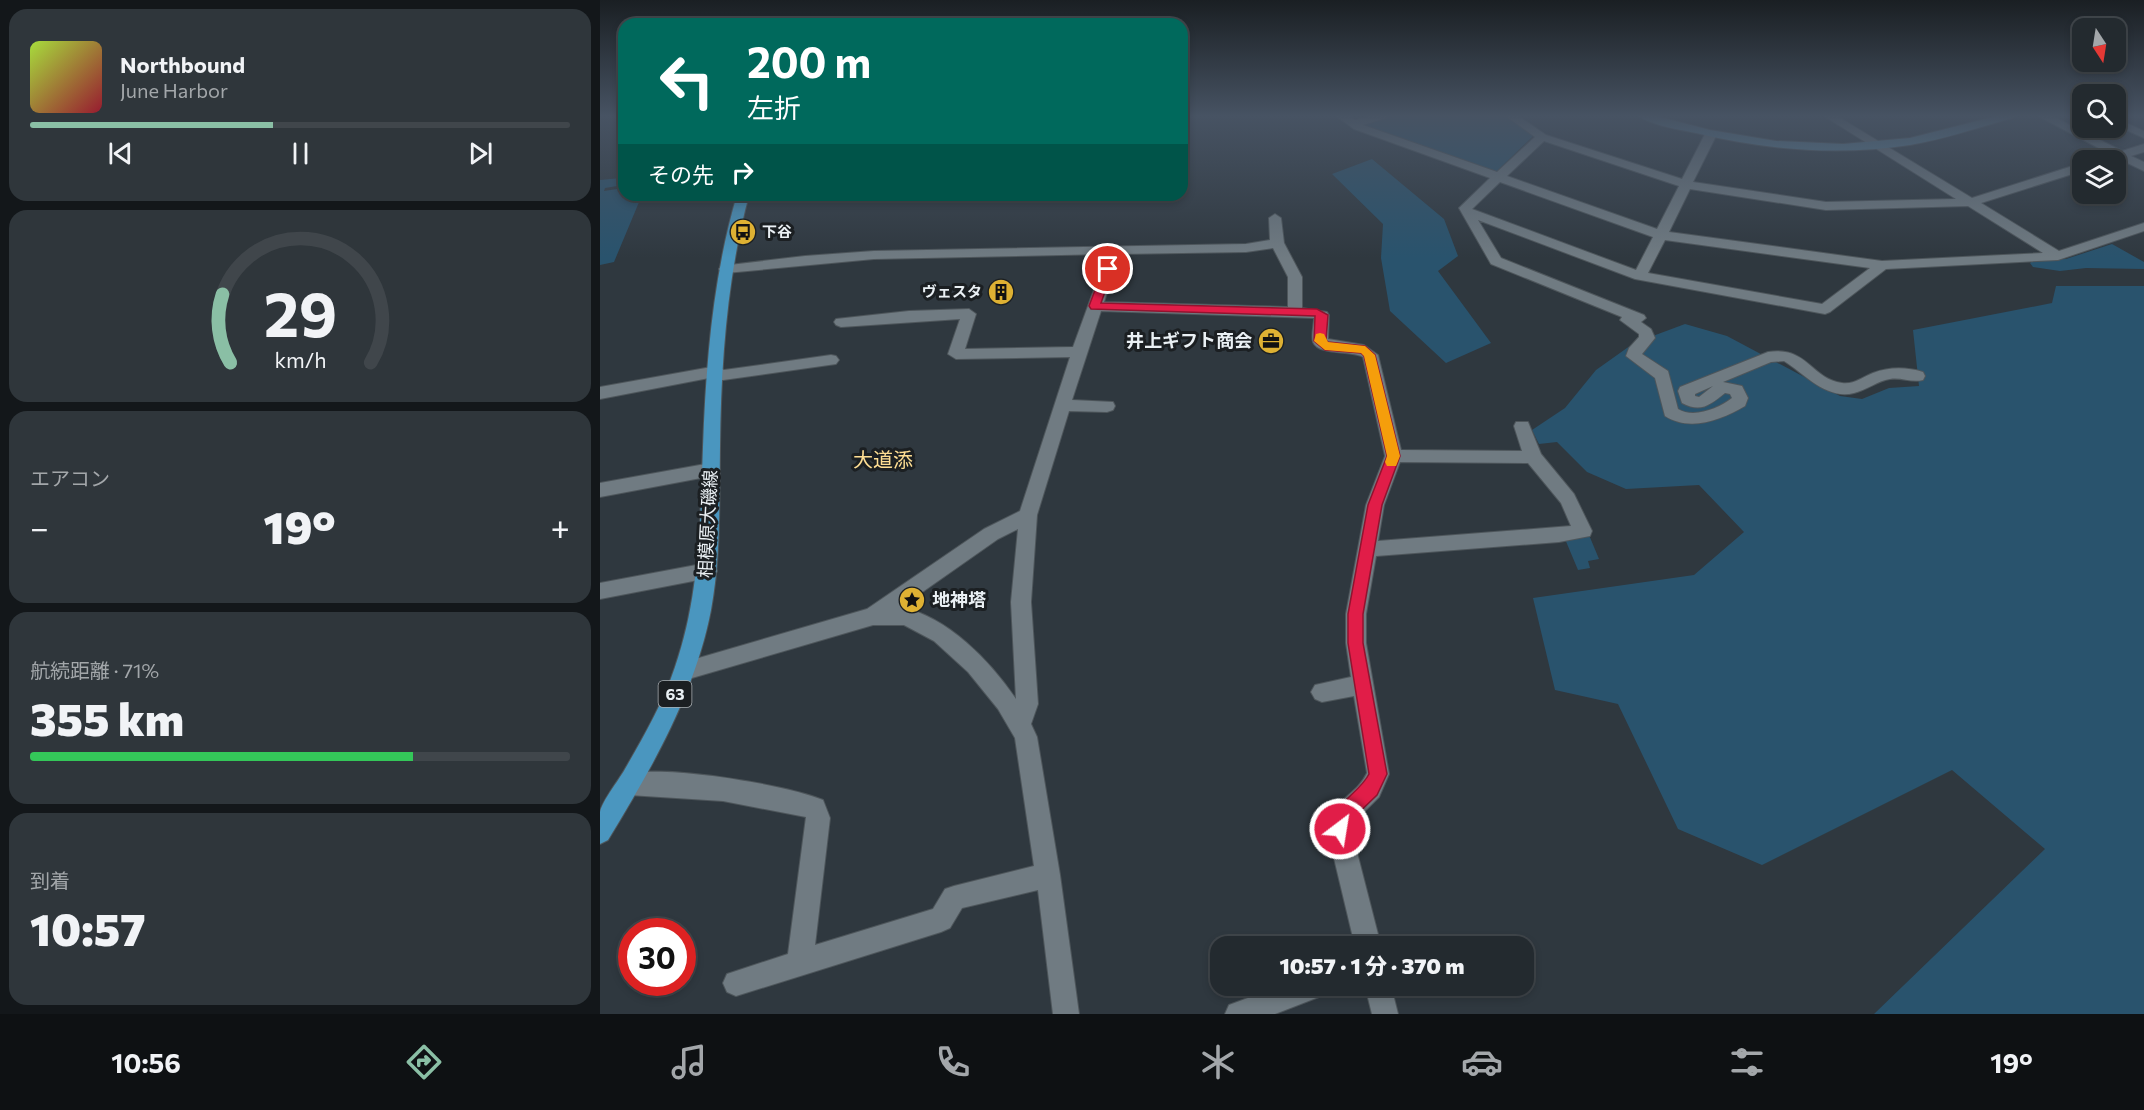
<!DOCTYPE html>
<html lang="ja">
<meta charset="utf-8">
<style>
:root{--surface:#232a2f;--page:#2f363b;--text:#f1f3f6;--muted:#a3a7aa;--line:#40464b;--accent:#8abfa5}
body{margin:0;font-family:Commissioner,"Noto Sans JP",sans-serif;background:var(--page);color:var(--text);height:100vh;display:flex;flex-direction:column;font-size:22px;white-space:nowrap}
*{box-sizing:border-box;margin:0}
p{font-size:20px;color:var(--muted)}
.icon{flex:none;width:33px;height:33px;fill:none;stroke:currentColor;stroke-width:2;stroke-linecap:round;stroke-linejoin:round}
.map{position:relative;flex:1;overflow:hidden}
.side{display:flex;flex-direction:column;gap:9px;padding:9px;background:#13171a;width:600px}
.side>*{flex:none}
.banner{position:absolute;left:18px;top:18px;width:570px;height:183px;border-radius:18px;box-shadow:0 3px 9px #0003,0 0 0 2px var(--line);background:#00695c;color:#fff;overflow:hidden}
.needle{width:39px;rotate:168deg}
.tools{position:absolute;left:1472px;top:18px;display:grid;gap:12px}
.tools a{display:grid;place-items:center;width:54px;height:54px;border-radius:12px;background:var(--surface);box-shadow:0 3px 9px #0003,0 0 0 2px var(--line);font-size:30px}
.speed{position:absolute;left:18px;top:918px;display:flex;gap:12px;font-size:30px;font-weight:700;text-align:center}
.speed>*{display:grid;place-content:center;width:78px;height:78px;border-radius:50%;background:var(--surface);box-shadow:0 3px 9px #0003,0 0 0 2px var(--line);line-height:1}
.speed .limit{border:9px solid #d22;background:#fff;color:#111}
.pin{position:absolute;display:grid;place-items:center;width:51px;height:51px;color:#fff;margin:-26px;border:3px solid #fff;border-radius:50%;box-shadow:0 2px 6px #0007}
.me{position:absolute;width:66px;margin:-33px;rotate:31deg;stroke-linejoin:round;filter:drop-shadow(0 0 4px #0008)}
.turn{display:flex;align-items:center;gap:21px;height:126px;padding:0 30px;font-size:27px}
.turn .icon{width:78px;height:78px;stroke-width:2.5}
.turn b{display:block;font-size:42px;line-height:51px}
.then{display:flex;align-items:center;height:57px;padding:0 30px;background:#0003;gap:12px;font-size:22px}
.big{font-size:45px;font-weight:800;line-height:1.1}
.side .card{flex:1;display:flex;flex-direction:column;justify-content:center;gap:9px;min-width:0;padding:0 21px;border-radius:18px;background:var(--page)}
.side .dial{align-items:center;gap:0}
.dial svg{height:156px;overflow:visible;fill:none;stroke:var(--line);stroke-width:7;stroke-linecap:round;text-anchor:middle}
.dial text{fill:var(--text);stroke:none}
.song{display:flex;align-items:center;gap:18px}
.cover{width:72px;height:72px;border-radius:9px;background:linear-gradient(135deg,hsl(80 70% 55%),hsl(350 70% 35%))}
.played{height:6px;border-radius:3px;background:linear-gradient(90deg,var(--accent) 45%,var(--line) 45%)}
.keys{display:flex;justify-content:space-around;direction:ltr}
.heat{display:flex;justify-content:space-between;align-items:center;font-size:33px;direction:ltr}
.charge{height:9px;border-radius:4px;background:linear-gradient(90deg,#34c759 71%,var(--line) 0)}
.trip{position:absolute;left:610px;top:936px;width:324px;height:60px;border-radius:18px;background:var(--surface);box-shadow:0 3px 9px #0003,0 0 0 2px var(--line);font-weight:800;line-height:60px;text-align:center}
.dock{display:flex;height:96px;justify-content:space-around;align-items:center;background:#0e1113;color:var(--muted)}
.dock .icon{width:42px;height:42px}
.dock .current{color:var(--accent)}
.dock b{font-size:27px;color:var(--text)}
main{display:flex;flex:1;min-height:0}
.map>svg:first-child{display:block}
.green{fill:#29536d}
.lines{fill:none;stroke-linecap:round;stroke-linejoin:round}
.street-casing{stroke:#4e565b;stroke-width:2}
.secondary-casing{stroke:#4e565b;stroke-width:2}
.primary-casing{stroke:#4e565b;stroke-width:2}
.street{fill:#707b82;fill-rule:evenodd}
.secondary{fill:#5d88a1;fill-rule:evenodd}
.primary{fill:#4a96bf;fill-rule:evenodd}
.route{fill:#e11d48;stroke:#92132f;stroke-width:1.5}
.slow{fill:#f59e0b}
.labels{text-anchor:middle;stroke-width:6;stroke-linejoin:round;paint-order:stroke}
.far-poi-label{font-size:15px;font-weight:bold;fill:#eaf0f4;stroke:#1b1f22;text-anchor:start}
.shield{fill:#1b1f22;stroke:#acb1b5;stroke-width:1.5}
.shield-label{font-size:16px;font-weight:bold;fill:#eaf0f4}
.poi-label{font-size:18px;font-weight:bold;fill:#eaf0f4;stroke:#1b1f22;text-anchor:end}
.street-label{font-size:18px;fill:#eaf0f4;stroke:#1b1f22}
.neighbourhood-label{font-size:20px;fill:#fede93;stroke:#1b1f22}
</style>
<main>
<section class="side">
<div class="card">
<div class="song"><i class="cover"></i><div><b>Northbound</b><p>June Harbor</p></div></div>
<div class="played"></div>
<div class="keys"><svg class="icon" aria-label="previous" viewBox="0 0 24 24"><path d="M18 5L8 12l10 7zM5 5v14"/></svg><svg class="icon" aria-label="pause" viewBox="0 0 24 24"><path d="M8 5v14M16 5v14"/></svg><svg class="icon" aria-label="next" viewBox="0 0 24 24"><path d="M6 5l10 7-10 7zM19 5v14"/></svg></div>
</div>
<div class="card dial"><svg viewBox="0 0 100 80">
<path d="M14 69A42 42 0 1 1 86 69"/>
<path d="M14 69A42 42 0 0 1 10 34" stroke="#8abfa5"/>
<text x="50" y="56" font-size="32" font-weight="700">29</text>
<text x="50" y="72" font-size="11">km/h</text>
</svg></div>
<div class="card"><p>エアコン</p>
<div class="heat"><a>−</a><b class="big">19°</b><a>+</a></div>
</div>
<div class="card"><p>航続距離 · 71%</p><b class="big">355 km</b><div class="charge"></div></div>
<div class="card"><p>到着</p><b class="big">10:57</b></div>
</section>
<div class="map">
<svg width="1544" height="1014" viewBox="0 0 1544 1014">
<rect width="100%" height="100%" fill="#2f383f"/>
<path class="green" d="M792,116H905L934,135L897,171H891L763,125Z
M772,159L844,219L858,256L838,271L891,343L846,363L790,311L781,258L783,224L732,174Z
M21,178L17,186L5,188L4,191L24,188V195H42L14,262L0,265V180Z
M1512,244L1544,262V269L1486,268L1460,271L1433,267L1430,263L1434,260L1466,259Z
M1456,286H1544V1014H1274L1445,849L1352,770L1162,865L1078,829L1018,704L955,690L933,598L1094,575L1144,532L1099,485L1026,489L987,472L957,442L939,444L932,430L965,408L996,370L1034,343L1085,324L1127,336L1240,396L1262,399L1289,388L1319,386L1313,330L1452,303Z
M989,535L999,559L988,561L990,568L978,570L965,539Z"/>
<g class="lines">
<g class="street-casing">
<path id="street" d="M736,116H749L755,120L771,116H787L786,118L763,125L897,172L935,137L906,116H918L946,135L1082,179L1105,134L1111,131L1117,134L1093,182L1226,202L1356,199L1224,116H1237L1372,198L1482,163V171L1381,203L1459,251L1544,223V231L1458,260L1286,269L1230,312L1225,314L1035,279L878,220L901,258L1044,315L1046,318L1041,322L1051,329L1055,338L1042,354L1068,371L1078,409C1094,419 1119,408 1132,398L1130,394L1125,393C1110,405 1101,413 1082,403L1078,391L1080,387L1168,352C1208,346 1211,379 1242,383C1253,385 1263,377 1273,373C1289,367 1306,367 1323,372L1325,376L1323,380C1312,383 1301,377 1290,379C1277,381 1267,390 1254,393C1226,400 1205,374 1184,361L1171,362L1123,382L1142,386L1148,398L1145,406C1121,420 1090,432 1065,416L1055,378L1026,356L1029,348L1039,337V334L1020,320L1022,317L891,264L859,208L890,178L754,129ZM944,141L1079,186L1057,229L907,176ZM900,182L1053,237L1036,270L872,209ZM1090,189L1226,210L1368,206L1443,253L1282,261L1069,232ZM1065,240L1270,268L1222,304L1048,273ZM1113,386L1099,397L1095,396V394Z
M1438,116H1452L1522,151L1544,144V152L1531,156L1544,162V171L1519,159L1510,160L1508,157L1510,154Z
M1515,118L1544,131V138L1515,125Z
M675,214L681,218L684,243L702,277V308L727,312L729,315L728,339L764,345L778,355L801,450L922,451L914,426L916,422H928L941,454L974,494L992,531L990,536L959,542L776,556L766,614V643L789,774L779,797L752,824L751,829L781,946H755L727,829C733,797 755,798 767,773L754,696L722,702L715,699L711,692L715,685L751,677L746,643V614L766,505L785,456L763,357C752,350 719,356 713,342C711,336 714,324 714,318L501,311L472,400L513,402L515,406L513,410L507,412L469,411L437,515L431,602L438,704L431,724L437,737L460,875L479,1014H453L438,890L362,908L350,928L341,932L136,996L127,992L123,983L127,974L188,954L206,817L123,801L29,795L21,792L18,784L21,776C54,762 188,785 223,800L230,818L215,945L333,909L345,889L354,886L434,866L415,738L398,709L368,672L334,641L304,625H273L85,680L78,678L75,671L78,664L85,662L267,609L384,529L420,511L470,357L356,359L348,354L360,319L241,327L236,325L234,322L236,319L309,311L369,309L376,314L365,349L473,347L507,254L274,259L126,273L121,272L119,269L121,266L205,256L274,251L646,244L670,240L669,218ZM673,248L688,277V307L504,302L520,254L646,252ZM800,462L928,463L961,503L971,526L778,541L784,505ZM418,529L411,602L416,699C390,661 348,617 301,607L398,539Z
M231,355L236,356L239,360L236,364L116,381L109,378L0,399V387L117,366L124,370Z
M111,463L117,465L120,470L117,475L0,497V483Z
M107,563L114,565L117,571L114,577L0,599V583Z
M680,986H728L724,995L675,1014H625L629,1005Z
M765,986H791L798,1014H772Z"/>
</g>
<g class="secondary-casing">
<path id="secondary" d="M1039,116H1056L1110,130L1176,141L1243,144L1310,138L1397,116H1414L1412,118C1378,128 1344,139 1310,145C1238,156 1166,150 1096,133C1081,130 1050,125 1039,116Z"/>
</g>
<g class="primary-casing">
<path id="primary" d="M137,195H149C127,276 121,363 120,447C119,501 121,556 111,610C95,693 52,768 8,840L0,844C0,834 0,822 0,812C2,801 19,780 25,769C44,736 63,703 75,667C100,595 100,522 103,447C106,363 113,276 137,195Z"/>
</g>
<use href="#street" class="street"/>
<use href="#secondary" class="secondary"/>
<use href="#primary" class="primary"/>
</g>
<linearGradient id="sky" x2="0" y2="1"><stop stop-color="#1a1f23"/><stop offset="0.45" stop-color="#475363"/><stop offset="1" stop-color="#475363" stop-opacity="0"/></linearGradient>
<rect width="1544" height="258" fill="url(#sky)"/>
<path class="route" d="M508,266L513,269L501,303L717,309L728,315L726,340L728,342L765,346L775,355L800,456L782,505L763,614V643L787,774L777,795L749,822L746,836L740,838L733,836C722,809 759,795 769,774L748,643V614L768,505L787,456L764,356L761,353L725,350L714,341L715,316L491,309L489,306L503,269Z"/>
<path class="slow" d="M720,333L724,334L728,342L765,346L775,355L800,456L796,466H787L785,462L787,456L764,356L761,353L725,350L714,341L716,334Z"/>
<defs>
<g id="bus-disc" transform="scale(1.35)"><circle r="9.5" fill="#deb133" stroke="#1b1f22"/><path d="M-5-6H5V4H4V6H2V4H-2V6H-4V4H-5ZM-3.5-4V0h7V-4ZM-3.5 1.2v1.5H-2V1.2ZM2 1.2v1.5H3.5V1.2Z" fill="#111"/></g>
<g id="building-disc" transform="scale(1.35)"><circle r="9.5" fill="#deb133" stroke="#1b1f22"/><path d="M-4-6H4V6H1V3H-1V6H-4ZM-2.5-4.3h1.7v1.8h-1.7ZM.8-4.3h1.7v1.8H.8ZM-2.5-1h1.7V.8h-1.7ZM.8-1h1.7V.8H.8Z" fill="#111"/></g>
<g id="office-disc" transform="scale(1.35)"><circle r="9.5" fill="#deb133" stroke="#1b1f22"/><path d="M-6-3h4V-5.5h4V-3h4V5H-6ZM-1-4.5V-3h2v-1.5ZM-6 0V1H6V0Z" fill="#111"/></g>
<g id="sight-disc" transform="scale(1.35)"><circle r="9.5" fill="#deb133" stroke="#1b1f22"/><path d="M0-6L1.8-2.2L6-1.7L2.9 1.2L3.7 5.4L0 3.3L-3.7 5.4L-2.9 1.2L-6-1.7L-1.8-2.2Z" fill="#111"/></g>
</defs>
<g fill-rule="evenodd">
<use href="#bus-disc" x="143" y="232"/>
<use href="#building-disc" x="401" y="292"/>
<use href="#office-disc" x="671" y="341"/>
<use href="#sight-disc" x="312" y="600"/>
</g>
<g class="labels">
<g class="far-poi-label">
<text x="162" y="237">下谷</text>
<text x="382" y="297" text-anchor="end">ヴェスタ</text>
</g>
<rect class="shield" x="58.5" y="681" width="33" height="26" rx="4.5"/>
<g class="shield-label">
<text x="75" y="700">63</text>
</g>
<g class="poi-label">
<text x="652" y="347">井上ギフト商会</text>
<text x="332" y="606" text-anchor="start">地神塔</text>
</g>
<g class="street-label">
<text transform="translate(108 524) rotate(-87)" y="6">相模原大磯線</text>
</g>
<g class="neighbourhood-label">
<text x="283" y="467">大道添</text>
</g>
</g>
</svg>
<div class="tools">
<a><svg class="needle" viewBox="-14 -14 28 28"><path d="M0-13l5 13h-10z" fill="#e53935"/><path d="M0 13l5-13h-10z" fill="#a3a7aa"/></svg></a>
<a><svg class="icon" aria-label="search" viewBox="0 0 24 24"><circle cx="10" cy="10" r="6"/><path d="M15 15l6 6"/></svg></a>
<a><svg class="icon" aria-label="layers" viewBox="0 0 24 24"><path d="M12 4l9 5-9 5-9-5zM3 14l9 5 9-5"/></svg></a>
</div>
<div class="speed"><div class="limit">30</div></div>
<div class="pin" style="left:508px;top:269px;background:#d93025"><svg class="icon" aria-label="arrive" viewBox="0 0 24 24"><path d="M6 21V4h12l-3 4 3 4H6"/></svg></div>
<svg class="me" style="left:740px;top:829px" viewBox="-20 -20 40 40"><circle r="17" fill="#e11d48" stroke="#fff" stroke-width="3"/><path d="M0-11L8 9 0 5-8 9z" fill="#fff"/></svg>
<div class="trip">10:57 · 1 分 · 370 m</div>
<div class="banner">
<div class="turn"><svg class="icon" aria-label="left" viewBox="0 0 24 24"><path d="M17 20v-9H6M10 6l-5 5 5 5"/></svg><div><b>200 m</b>左折</div></div>
<div class="then">その先<svg class="icon" aria-label="right" viewBox="0 0 24 24"><path d="M7 20v-9h11M14 6l5 5-5 5"/></svg></div>
</div>
</div>
</main>
<nav class="dock">
<b>10:56</b>
<svg class="icon current" aria-label="directions" viewBox="0 0 24 24"><path d="M12 3l9 9-9 9-9-9zM9 14v-3h6M13 9l2 2-2 2"/></svg>
<svg class="icon" aria-label="music" viewBox="0 0 24 24"><path d="M9 18V5l10-2v13"/><circle cx="6" cy="18" r="3"/><circle cx="16" cy="16" r="3"/></svg>
<svg class="icon" aria-label="phone" viewBox="0 0 24 24"><path d="M5 4h4l2 5-3 2q2 4 5 5l2-3 5 2v4C11 20 4 13 5 4z"/></svg>
<svg class="icon" aria-label="climate" viewBox="0 0 24 24"><path d="M12 3v18M4 7l16 10M4 17L20 7"/></svg>
<svg class="icon" aria-label="car" viewBox="0 0 24 24"><path d="M5 17H2v-5l4-1 3-4h7l3 4 3 1v5h-3M9 17h6M6 11h13"/><circle cx="7" cy="17" r="2"/><circle cx="17" cy="17" r="2"/></svg>
<svg class="icon" aria-label="filters" viewBox="0 0 24 24"><path d="M4 7h16M4 17h16"/><circle cx="9" cy="7" r="2"/><circle cx="15" cy="17" r="2"/></svg>
<b>19°</b>
</nav>
